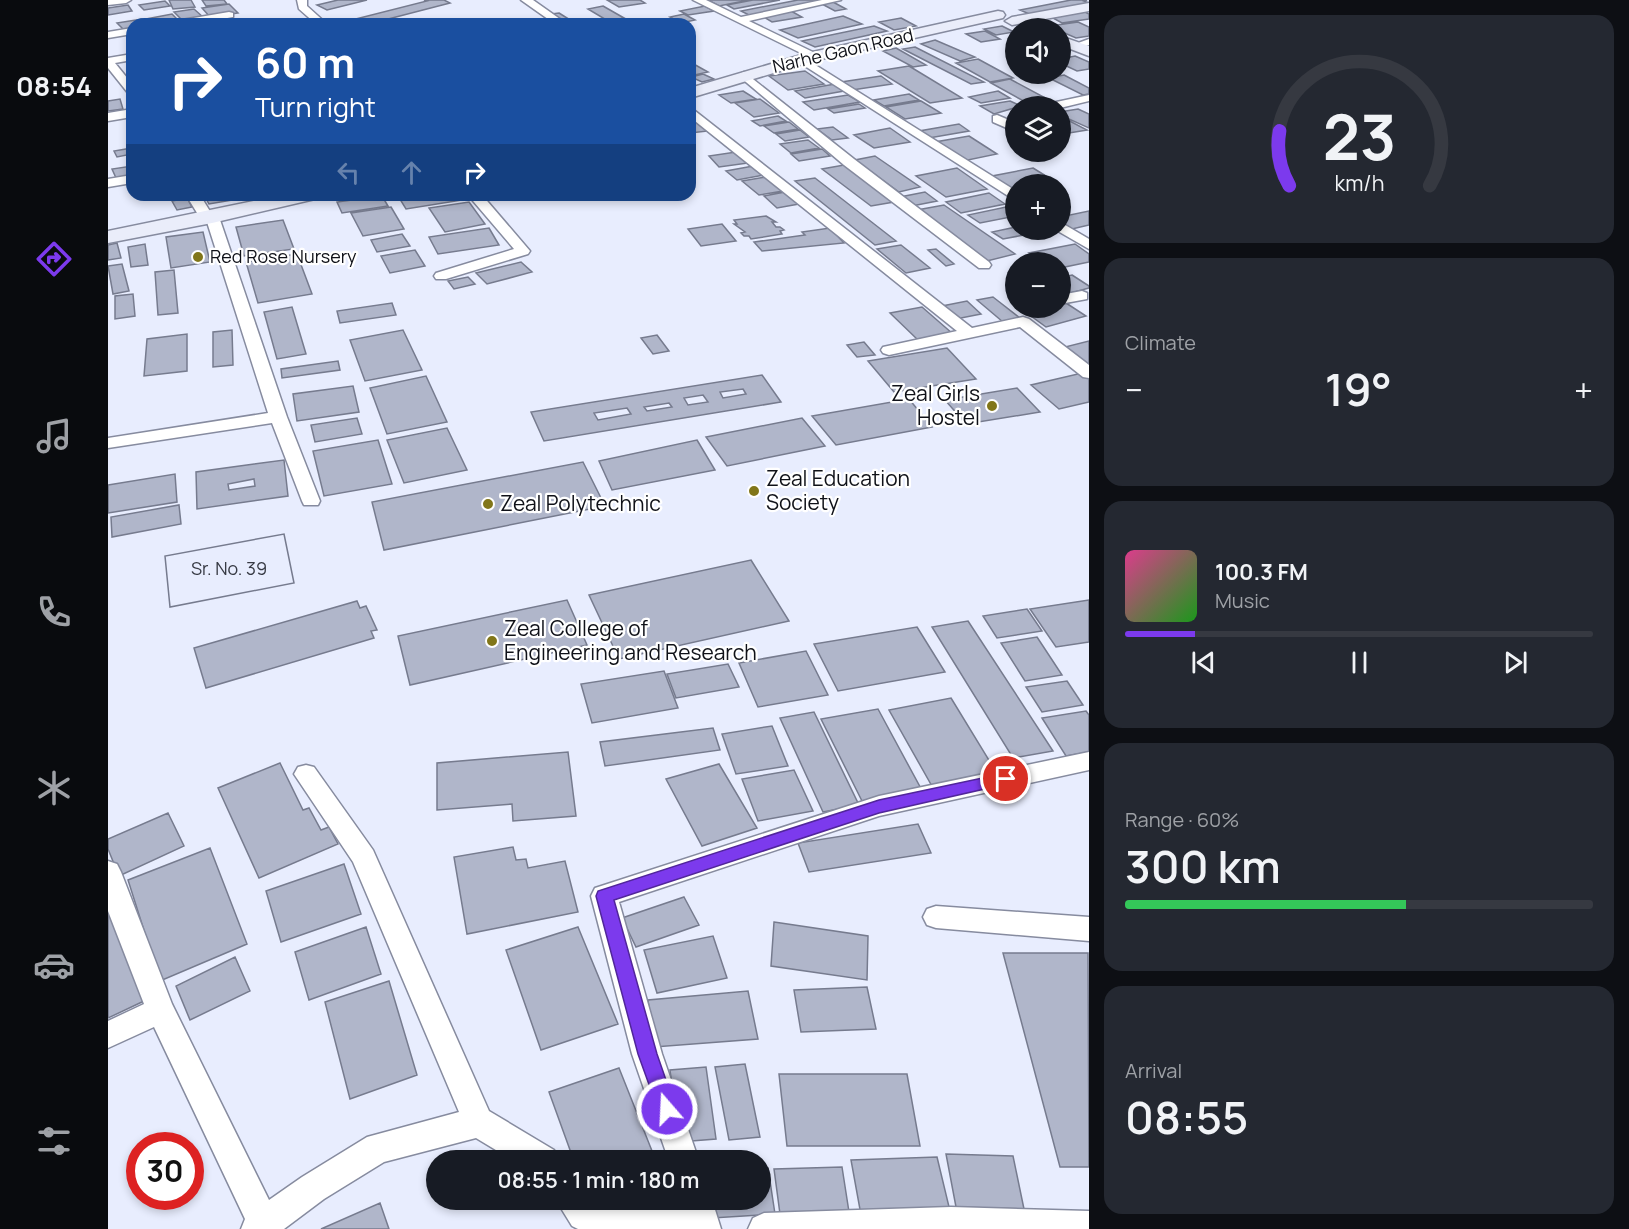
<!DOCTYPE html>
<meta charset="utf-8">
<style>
:root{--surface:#171b24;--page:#242831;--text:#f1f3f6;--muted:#9ea1a6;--line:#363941;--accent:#7c3aed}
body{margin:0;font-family:Manrope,sans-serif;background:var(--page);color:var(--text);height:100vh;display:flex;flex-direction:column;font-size:22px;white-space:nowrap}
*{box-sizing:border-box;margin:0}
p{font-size:20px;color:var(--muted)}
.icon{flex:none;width:33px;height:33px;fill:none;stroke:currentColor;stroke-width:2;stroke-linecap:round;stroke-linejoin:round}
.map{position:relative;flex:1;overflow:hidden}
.drawer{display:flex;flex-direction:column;gap:15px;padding:15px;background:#0d0f14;width:540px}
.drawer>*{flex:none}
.hud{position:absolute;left:18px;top:18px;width:570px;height:183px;border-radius:18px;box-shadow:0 3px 9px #0003;background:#1a4fa0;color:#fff;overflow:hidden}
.fabs{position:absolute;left:897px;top:18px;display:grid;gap:12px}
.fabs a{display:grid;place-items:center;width:66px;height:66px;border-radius:50%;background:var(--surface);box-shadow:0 3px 9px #0003;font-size:30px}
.speed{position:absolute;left:18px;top:1132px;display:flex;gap:12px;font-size:30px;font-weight:700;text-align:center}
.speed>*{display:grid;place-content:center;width:78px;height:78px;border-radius:50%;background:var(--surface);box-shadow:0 3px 9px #0003;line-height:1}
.speed .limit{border:9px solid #d22;background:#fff;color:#111}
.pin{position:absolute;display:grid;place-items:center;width:51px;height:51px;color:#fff;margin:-26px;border:3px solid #fff;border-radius:50%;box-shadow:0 2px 6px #0007}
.me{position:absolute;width:66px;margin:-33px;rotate:341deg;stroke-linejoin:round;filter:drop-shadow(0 0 4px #0008)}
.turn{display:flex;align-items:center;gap:21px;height:126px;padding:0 30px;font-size:27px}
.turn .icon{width:78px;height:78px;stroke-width:2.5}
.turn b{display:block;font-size:42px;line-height:51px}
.lanes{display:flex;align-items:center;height:57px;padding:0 30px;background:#0003;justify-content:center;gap:30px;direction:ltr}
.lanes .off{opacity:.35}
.big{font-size:45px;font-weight:600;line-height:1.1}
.drawer .tile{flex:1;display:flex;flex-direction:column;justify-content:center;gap:9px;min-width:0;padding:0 21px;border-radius:18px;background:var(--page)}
.drawer .dial{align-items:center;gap:0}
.dial svg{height:156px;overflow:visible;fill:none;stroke:var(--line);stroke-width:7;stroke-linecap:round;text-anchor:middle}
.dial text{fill:var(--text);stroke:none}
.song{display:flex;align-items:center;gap:18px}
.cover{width:72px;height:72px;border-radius:9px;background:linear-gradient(135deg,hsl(330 70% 55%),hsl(120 70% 35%))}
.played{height:6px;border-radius:3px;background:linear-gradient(90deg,var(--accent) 15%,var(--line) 15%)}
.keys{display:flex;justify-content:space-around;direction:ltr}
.heat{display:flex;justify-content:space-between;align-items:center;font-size:33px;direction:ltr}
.charge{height:9px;border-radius:4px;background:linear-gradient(90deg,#34c759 60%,var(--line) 0)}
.trip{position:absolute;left:318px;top:1150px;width:345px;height:60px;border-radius:30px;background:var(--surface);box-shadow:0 3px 9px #0003;font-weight:600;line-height:60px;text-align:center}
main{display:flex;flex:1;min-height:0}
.dock{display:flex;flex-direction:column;width:108px;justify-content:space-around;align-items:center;background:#090b0e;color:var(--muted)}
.dock .icon{width:42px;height:42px}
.dock .on{color:var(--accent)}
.dock b{font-size:27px;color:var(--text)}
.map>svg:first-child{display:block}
.building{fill:#b0b6ca;stroke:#767b8e;stroke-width:1.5;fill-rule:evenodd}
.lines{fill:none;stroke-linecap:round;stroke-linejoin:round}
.street-casing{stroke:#868b9f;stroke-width:3}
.secondary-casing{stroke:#868b9f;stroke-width:3}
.street{fill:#fff;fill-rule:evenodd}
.secondary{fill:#eaedfa;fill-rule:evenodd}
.route{fill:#7c3aed;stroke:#51269a;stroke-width:1.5}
.poi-dot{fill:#817619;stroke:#fff;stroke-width:2}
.labels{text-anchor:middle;stroke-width:4.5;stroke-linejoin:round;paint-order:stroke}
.far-street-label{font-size:18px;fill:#0f1118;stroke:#fff}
.far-poi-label{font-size:18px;fill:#0f1118;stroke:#fff;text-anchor:start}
.number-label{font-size:18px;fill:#373a44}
.poi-label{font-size:21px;fill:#0f1118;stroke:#fff;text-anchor:start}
</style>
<main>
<nav class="dock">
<b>08:54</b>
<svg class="icon on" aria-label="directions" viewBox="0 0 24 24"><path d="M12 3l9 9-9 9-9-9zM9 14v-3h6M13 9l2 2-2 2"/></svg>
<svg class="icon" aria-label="music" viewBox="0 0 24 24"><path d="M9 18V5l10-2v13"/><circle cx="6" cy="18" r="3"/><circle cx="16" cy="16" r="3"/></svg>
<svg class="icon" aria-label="phone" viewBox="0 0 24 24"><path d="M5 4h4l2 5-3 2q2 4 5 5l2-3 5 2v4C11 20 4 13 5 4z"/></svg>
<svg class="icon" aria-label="climate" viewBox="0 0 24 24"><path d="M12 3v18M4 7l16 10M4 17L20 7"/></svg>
<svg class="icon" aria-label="car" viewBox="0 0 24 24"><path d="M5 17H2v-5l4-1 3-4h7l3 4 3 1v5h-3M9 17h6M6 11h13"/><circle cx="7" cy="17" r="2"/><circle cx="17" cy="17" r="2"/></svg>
<svg class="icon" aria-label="filters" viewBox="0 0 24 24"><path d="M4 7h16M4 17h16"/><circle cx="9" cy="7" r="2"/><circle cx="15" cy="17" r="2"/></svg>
</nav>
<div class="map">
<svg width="981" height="1229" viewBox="0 0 981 1229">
<rect width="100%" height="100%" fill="#e8edfe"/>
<path class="building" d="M61,0H83L87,7L65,9Z
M94,0H116L119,4L98,6Z
M230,0H259L219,10L209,5Z
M316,0H336L342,3L261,24H228L319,1Z
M499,0H532L537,3L511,7Z
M600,0H641L611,6Z
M645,0H672L626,9L619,5Z
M690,0H724L643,16L633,11Z
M963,0H979L976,1L981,3V5L926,16L912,10Z
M57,1L62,6L36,10L31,5Z
M725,2L738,9L727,11L714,4Z
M121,4L130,13L102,17L94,8Z
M20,5L24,11L0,15V8Z
M495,6L516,18L500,21L480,9Z
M597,6L606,11L580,15L572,11Z
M86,9L96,18L76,22L66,12Z
M683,11L694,17L664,22L654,16Z
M977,12L981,14V19L954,23L943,17Z
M451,13L467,23L459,24L443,14Z
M64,14L72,22L43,24L38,19Z
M576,14L587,20L573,23L562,17Z
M735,16L754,24L690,38L672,30Z
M793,18L808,26L786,30L771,22Z
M34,19L38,24H24V30L17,31L9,23Z
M970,22L981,27V36L968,38L952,31V28L942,26Z
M766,26L779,31L707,47L694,41Z
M894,26L906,32L888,35L876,29Z
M877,31L892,39L873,42L858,34Z
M827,40L867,57L852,61L813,44Z
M807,47L876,82L863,84L795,49Z
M788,48L818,65L805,67L775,51Z
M967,56L981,62V69L969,71L952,63V59Z
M870,59L905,78L882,82L848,63Z
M582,62L600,72L582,76Z
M801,66L854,98L822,103L770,71Z
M697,71L716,84L680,90L661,76Z
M595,74L606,79L594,82L583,77Z
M956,75L981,88V94L975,95L941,78Z
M773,76L784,84L744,90L733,82Z
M902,79L941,100L921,104L883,83Z
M727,84L736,91L697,98L687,91Z
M635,91L648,99L623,103L611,95Z
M890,91L902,98L873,103L861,97Z
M801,94L811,100L776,106L766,100Z
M740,95L752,102L706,110L695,102Z
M12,99L15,109L0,111V101Z
M652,99L671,113L646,117L627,103Z
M813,101L833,113L797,119L778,107Z
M902,101L913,106L886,114L872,106Z
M751,104L757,108L726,113L720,109Z
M970,109L981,114V128L952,115V112Z
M582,115L600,131L582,133Z
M670,116L678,121L652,126L644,121Z
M952,116L979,130L961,133L952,129Z
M681,122L690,129L666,133L656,126Z
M851,124L861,131L821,138L811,131Z
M725,127L740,138L724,140L709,129Z
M782,128L802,142L766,148L746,135Z
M692,130L701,137L677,141L668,134Z
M861,136L889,154L855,161L827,142Z
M700,140L711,148L683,153L672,144Z
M24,148V154L9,157L6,151Z
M714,149L722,156L691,161L683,154Z
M628,152L640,163L611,167L601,156Z
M767,156L812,187L791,192L747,160Z
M736,165L786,202L763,206L714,169Z
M24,166V175L8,178L4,169Z
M645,166L656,175L629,180L618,171Z
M849,168L879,189L838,197L808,176Z
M925,168L951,184H908V196L879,177Z
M658,177L675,191L651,195L634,181Z
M707,178L788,241L767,245L687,181Z
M677,192L691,204L669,208L656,196Z
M817,192L829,201L804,206L792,197Z
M881,193L897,204L853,213L838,202Z
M96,195H153L101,204Z
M350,195L354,200L298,209L290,196Z
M274,196L280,206L234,213L229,202Z
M79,198L84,207L69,210L64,201Z
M361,202L377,224L337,232L321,208Z
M836,205L907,254L879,261L809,210Z
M283,207L296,229L255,236L243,213Z
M898,207L908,213V216L872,223L860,215Z
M981,211V225L964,229L952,221V217Z
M658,216L668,222H664L668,227H672L676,230L672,231L674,234L643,239L641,236H636L633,233L637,232L626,224H629L626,220Z
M175,220L186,249L136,256L128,227Z
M614,224L628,241L593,246L580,229Z
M908,227V230H942L895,239L884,232Z
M381,228L391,245L330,254L321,237Z
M722,228L736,243L654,251L646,242L697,235L694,232Z
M95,232L102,262L63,268L58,237Z
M294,234L302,246L269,252L263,240Z
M9,243L13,258L0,260V245Z
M37,244L40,265L23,267L20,247Z
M967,244L981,254V262L952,268V262H934L921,253Z
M793,245L822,268L798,273L769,249Z
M828,249L846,264L838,266L820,250Z
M307,250L317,266L282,273L273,256Z
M189,254L204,294L150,303L138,262Z
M413,262L424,272L379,284L368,273Z
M14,264L21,291L5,294L0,266Z
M66,270L70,313L50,315L47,272Z
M964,275L981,286V288L952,296V278Z
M360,277L367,284L346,289L340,281Z
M25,294L27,316L7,319V296Z
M885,297L912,318L895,322L869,300Z
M859,301L873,314L848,319L834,306Z
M284,303L288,315L232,323L229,311Z
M958,303L978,316L938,327L919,313L941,308H952V305Z
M184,307L198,354L169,359L156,312Z
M814,307L845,334L811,341L782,313Z
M124,330L125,365L105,367V332Z
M295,330L314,370L257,381L242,340Z
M79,334V371L36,376L39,339Z
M549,335L561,351L545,354L533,338Z
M981,341V369L953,348Z
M756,342L767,355L749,357L739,345Z
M839,348L868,379L786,392L760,361Z
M230,361L232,370L174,378L173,369Z
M974,373L981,379V402L951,409L923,385Z
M654,375L673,402L436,441L423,412ZM635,389L638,394L615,398L612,392ZM595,395L600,402L580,405L576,398ZM561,403L564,407L539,411L536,407ZM519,408L523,414L490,420L486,413Z
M318,376L339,422L279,434L262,388Z
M245,386L251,412L189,421L185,394Z
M909,388L932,412L858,424L837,400Z
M801,399L824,427L728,445L704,416Z
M249,418L254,434L207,442L203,425Z
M694,418L717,446L619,466L598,437Z
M339,428L359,470L296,483L279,440Z
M270,440L284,484L216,496L205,451Z
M589,440L607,470L504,490L491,461Z
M176,460L180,496L89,509L88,472ZM146,479L147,486L121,490L120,484Z
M475,462L497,506L276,550L264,502Z
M67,474L69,502L0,513V485Z
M71,505L73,524L4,537L3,517Z
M176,534L186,583L62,607L57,556Z
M176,534L186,583L62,607L57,556Z
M643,560L681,621L511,659L481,595Z
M459,600L479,645L302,685L290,636Z
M981,600V642L948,647L922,609Z
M249,601L252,608L258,606L269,630L263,631L266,638L98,688L86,648Z
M919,609L934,631L889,638L875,616Z
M860,621L945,751L905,758L824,627Z
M809,627L837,672L730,691L706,644Z
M929,637L954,675L917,681L893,643Z
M698,651L720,695L650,707L631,663Z
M620,664L631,687L568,698L559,674Z
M556,671L570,708L484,723L473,684Z
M959,681L975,705L934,712L918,687Z
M843,698L890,775L825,788L781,710Z
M770,709L817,796L757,807L713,719Z
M978,711L981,715V752L958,756L934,718Z
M706,712L751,805L715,812L672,718Z
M664,726L680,766L628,774L614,734Z
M605,728L612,750L497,766L492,742Z
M460,752L468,816L405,821L404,804L329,810V763Z
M172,763L195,810L201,808L213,830L221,827L230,844L151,878L110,788Z
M611,764L649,828L594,846L558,779Z
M686,770L705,811L650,821L634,779Z
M60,813L76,846L11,876L0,849V839Z
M810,824L823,853L701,872L690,843Z
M405,847L408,860L418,859L420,868L457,861L470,912L359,934L346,857Z
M102,848L139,944L52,981L20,880Z
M236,864L253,914L173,942L158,891Z
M0,895L36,1001L0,1018Z
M576,897L591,925L528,947L514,918Z
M666,922L760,936L759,980L663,966Z
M258,927L273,974L201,1000L187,952Z
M470,927L510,1024L433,1050L398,950Z
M605,936L619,978L549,993L536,950Z
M895,953H980L981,1167H952Z
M127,957L142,991L82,1020L68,986Z
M281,981L309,1075L242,1099L217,1002Z
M759,987L768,1029L693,1032L686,990Z
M640,991L650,1039L546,1047L540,1000Z
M637,1064L652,1137L621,1140L607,1067Z
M598,1067L608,1139L571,1142L562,1070Z
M511,1068L548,1161H466L441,1092Z
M671,1074H799L812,1146H679Z
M838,1154L905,1156L916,1209L848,1207Z
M829,1157L842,1211L753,1215L743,1160Z
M734,1167L741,1212L672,1214L666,1169Z
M660,1168L667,1214L604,1218L602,1200H652V1169Z
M272,1203L281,1229H213Z"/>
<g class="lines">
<g class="street-casing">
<path id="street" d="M0,0H23L18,3L0,5Z
M189,0H199V6L219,24H208L191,9Z
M413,0H425L459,24H447Z
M585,0H598L633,17L714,0H733L641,21L709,54L710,56L705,59Z
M121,12L125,13V17L86,24H63L68,21Z
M24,28V34L0,38V32Z
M981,39V45L967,49L962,46Z
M24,54V60L7,63L24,84V94L20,93L0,68V58Z
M693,56L908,191V201L689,61L688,59Z
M636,72L746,159L881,262L883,265L881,268H871L736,165L632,77L630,75Z
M981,95V101L952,108L937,106L939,104Z
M582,107L864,328L915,317L921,319L981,365V378L975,377L912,327L781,355L775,353L773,350L775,347L849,331L582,117Z
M24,109V117L0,121V113Z
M889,115L908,123V132L885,122V116Z
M24,175V183L0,187V179Z
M78,195H92L103,213L111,217L179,417L212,501L210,505H196L194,501L164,423L0,448V438L160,413L99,222L94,221Z
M360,195H374L422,251L420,254L338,279H328L326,276L328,273L406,249Z
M952,222L981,239V249L948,230H952Z
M974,291L979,293V299L952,304V295Z
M981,752V770L771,816L511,902L554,1054L591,1161H561L524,1054L483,896L487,888L771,796Z
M198,765L206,767L265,850L381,1111L446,1150L450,1161H406L368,1138L276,1162L216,1199L176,1229H133L137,1219L46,1027L0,1048V1021L36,1004L0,911V861L9,864L13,872L64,1004L161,1200L194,1177L259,1137L351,1112L245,862L186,774L190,767Z
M828,906L981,917V941L828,928L819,925L815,917L819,909Z
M448,1200H538L575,1209L572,1200H604L613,1229H470L464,1226Z
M843,1207L981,1211V1229H640L645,1218L656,1213Z"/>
</g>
<g class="secondary-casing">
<path id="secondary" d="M981,3V11L904,25L897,21L904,17Z
M890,11L895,12L897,15L895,18L709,60L582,98V88L700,53Z
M952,36L981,46V56L952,45Z
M175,195H210L207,199L104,223L0,243V231Z"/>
</g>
<use href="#street" class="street"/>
<use href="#secondary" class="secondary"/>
</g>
<path class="route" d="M898,773L903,775L906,779L903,783L771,813L506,900L549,1054L568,1109L566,1115L559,1118L552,1115L530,1054L488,896L490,891L771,800Z"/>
<g class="poi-dot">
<circle cx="90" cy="257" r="6"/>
<circle cx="884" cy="406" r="6"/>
<circle cx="646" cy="491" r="6"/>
<circle cx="380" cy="504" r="6"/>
<circle cx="384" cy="641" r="6"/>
</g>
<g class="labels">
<g class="far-street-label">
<text transform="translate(735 51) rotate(-13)" y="6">Narhe Gaon Road</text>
</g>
<g class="far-poi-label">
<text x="102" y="263">Red Rose Nursery</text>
</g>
<g class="number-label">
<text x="121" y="575">Sr. No. 39</text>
</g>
<g class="poi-label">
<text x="872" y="401" text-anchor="end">Zeal Girls<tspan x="872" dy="24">Hostel</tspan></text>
<text x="658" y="486">Zeal Education<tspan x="658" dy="24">Society</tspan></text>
<text x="392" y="511">Zeal Polytechnic</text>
<text x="396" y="636">Zeal College of<tspan x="396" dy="24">Engineering and Research</tspan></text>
</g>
</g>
</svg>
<div class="fabs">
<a><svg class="icon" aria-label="sound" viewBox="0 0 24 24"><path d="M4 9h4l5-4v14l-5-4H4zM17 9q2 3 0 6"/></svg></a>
<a><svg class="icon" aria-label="layers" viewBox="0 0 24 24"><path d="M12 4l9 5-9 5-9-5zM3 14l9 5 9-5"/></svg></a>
<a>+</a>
<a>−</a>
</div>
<div class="speed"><div class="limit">30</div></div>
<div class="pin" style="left:898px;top:779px;background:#d93025"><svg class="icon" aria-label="arrive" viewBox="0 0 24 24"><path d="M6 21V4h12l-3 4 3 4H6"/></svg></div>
<svg class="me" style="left:559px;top:1109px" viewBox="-20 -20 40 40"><circle r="17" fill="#7c3aed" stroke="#fff" stroke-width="3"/><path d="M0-11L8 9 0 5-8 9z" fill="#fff"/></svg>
<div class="trip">08:55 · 1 min · 180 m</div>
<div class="hud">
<div class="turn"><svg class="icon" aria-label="right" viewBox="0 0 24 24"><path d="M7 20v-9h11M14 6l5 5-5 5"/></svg><div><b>60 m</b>Turn right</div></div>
<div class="lanes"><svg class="icon off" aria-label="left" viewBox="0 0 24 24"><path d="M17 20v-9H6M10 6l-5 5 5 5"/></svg><svg class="icon off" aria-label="ahead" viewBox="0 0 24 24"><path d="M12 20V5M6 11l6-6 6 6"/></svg><svg class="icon" aria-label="right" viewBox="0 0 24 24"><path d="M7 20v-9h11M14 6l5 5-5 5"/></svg></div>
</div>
</div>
<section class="drawer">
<div class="tile dial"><svg viewBox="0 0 100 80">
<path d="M14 69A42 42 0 1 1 86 69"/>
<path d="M14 69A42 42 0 0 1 9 41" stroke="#7c3aed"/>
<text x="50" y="56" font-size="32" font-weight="700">23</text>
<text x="50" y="72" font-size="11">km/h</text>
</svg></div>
<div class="tile"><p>Climate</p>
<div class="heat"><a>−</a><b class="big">19°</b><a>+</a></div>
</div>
<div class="tile">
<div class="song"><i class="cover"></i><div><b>100.3 FM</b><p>Music</p></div></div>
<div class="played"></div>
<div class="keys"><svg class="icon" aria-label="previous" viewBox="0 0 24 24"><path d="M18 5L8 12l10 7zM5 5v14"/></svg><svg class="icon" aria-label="pause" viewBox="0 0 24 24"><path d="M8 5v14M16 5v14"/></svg><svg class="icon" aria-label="next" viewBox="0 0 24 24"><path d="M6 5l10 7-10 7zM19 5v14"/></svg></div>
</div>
<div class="tile"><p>Range · 60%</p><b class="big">300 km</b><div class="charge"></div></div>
<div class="tile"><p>Arrival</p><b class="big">08:55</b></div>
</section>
</main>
